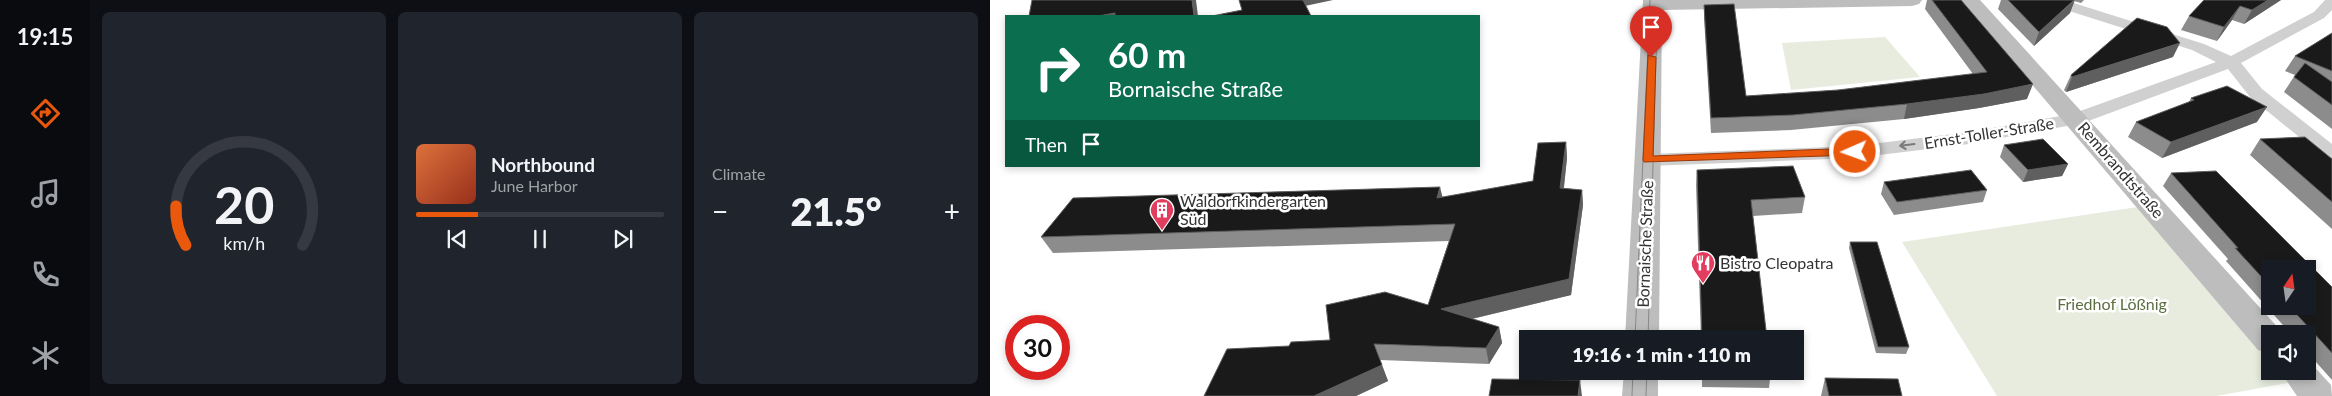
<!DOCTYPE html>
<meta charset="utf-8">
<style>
:root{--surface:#171b24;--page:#20242c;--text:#f1f3f6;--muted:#9ea1a6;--line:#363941;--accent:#ea580c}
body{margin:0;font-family:Lato,sans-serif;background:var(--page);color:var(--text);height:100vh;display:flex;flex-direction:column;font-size:19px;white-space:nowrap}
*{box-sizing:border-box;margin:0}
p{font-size:16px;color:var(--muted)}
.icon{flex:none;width:28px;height:28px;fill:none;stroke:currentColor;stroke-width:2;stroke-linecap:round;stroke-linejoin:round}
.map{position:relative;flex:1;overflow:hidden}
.panel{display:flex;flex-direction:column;gap:12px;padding:12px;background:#0d0f14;width:900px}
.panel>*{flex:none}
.hud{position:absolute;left:15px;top:15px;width:475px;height:152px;border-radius:0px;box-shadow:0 2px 8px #0003;background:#0b6e4f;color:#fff;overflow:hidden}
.needle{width:32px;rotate:13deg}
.buttons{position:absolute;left:1271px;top:260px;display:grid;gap:10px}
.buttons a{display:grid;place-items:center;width:55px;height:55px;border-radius:0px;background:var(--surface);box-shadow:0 2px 8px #0003;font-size:25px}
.speed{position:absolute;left:15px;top:315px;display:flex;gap:10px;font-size:25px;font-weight:700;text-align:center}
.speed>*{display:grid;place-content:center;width:65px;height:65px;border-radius:50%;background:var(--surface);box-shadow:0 2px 8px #0003;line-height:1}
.speed .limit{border:8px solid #d22;background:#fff;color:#111}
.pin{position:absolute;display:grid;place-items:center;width:42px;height:42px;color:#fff;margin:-51px -21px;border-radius:50% 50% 50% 0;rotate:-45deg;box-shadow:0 0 5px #0007}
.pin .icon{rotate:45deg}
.me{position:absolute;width:55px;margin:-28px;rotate:268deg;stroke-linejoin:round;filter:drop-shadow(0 0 4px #0008)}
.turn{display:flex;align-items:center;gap:18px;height:105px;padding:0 20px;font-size:22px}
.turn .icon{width:65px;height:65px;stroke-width:2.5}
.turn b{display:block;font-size:35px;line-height:42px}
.then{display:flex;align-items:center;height:48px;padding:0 20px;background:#0003;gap:10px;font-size:19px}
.big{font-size:38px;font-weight:800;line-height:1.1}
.panel .tile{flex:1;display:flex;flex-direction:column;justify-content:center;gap:8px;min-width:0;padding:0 18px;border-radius:8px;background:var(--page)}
.panel .dial{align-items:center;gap:0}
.dial svg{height:130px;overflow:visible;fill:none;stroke:var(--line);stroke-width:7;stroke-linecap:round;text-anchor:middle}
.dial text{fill:var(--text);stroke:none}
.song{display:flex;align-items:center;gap:15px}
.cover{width:60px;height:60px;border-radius:8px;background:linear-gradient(135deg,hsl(20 70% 55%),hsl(10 70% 35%))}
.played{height:5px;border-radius:2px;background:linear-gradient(90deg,var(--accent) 25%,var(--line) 25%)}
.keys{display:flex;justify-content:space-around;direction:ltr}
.heat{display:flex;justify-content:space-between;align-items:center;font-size:28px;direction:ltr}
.panel .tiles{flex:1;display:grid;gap:12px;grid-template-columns:repeat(3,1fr)}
.trip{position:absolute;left:529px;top:330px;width:285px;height:50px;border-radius:0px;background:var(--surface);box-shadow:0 2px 8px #0003;font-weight:800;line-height:50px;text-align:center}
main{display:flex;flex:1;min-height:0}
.tab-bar{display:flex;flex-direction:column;width:90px;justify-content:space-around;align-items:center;background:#090b0e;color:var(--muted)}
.tab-bar .icon{width:35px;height:35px}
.tab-bar .on{color:var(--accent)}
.tab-bar b{font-size:22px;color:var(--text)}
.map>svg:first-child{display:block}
.green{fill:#e7ecdf}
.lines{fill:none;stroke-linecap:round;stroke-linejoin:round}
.street{fill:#d0d0d0;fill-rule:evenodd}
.secondary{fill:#bdbdbd;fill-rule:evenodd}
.tram{stroke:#888;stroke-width:1}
.wall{fill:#8c8c8c;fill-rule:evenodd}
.shaded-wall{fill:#5f5f5f}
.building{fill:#1a1a1a;stroke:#5f5f5f}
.oneway{stroke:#7a7a7a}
.route{fill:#ea580c;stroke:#983908}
.labels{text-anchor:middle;stroke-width:5;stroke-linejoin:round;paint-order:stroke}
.street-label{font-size:16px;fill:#333;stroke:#fff}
.poi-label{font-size:16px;fill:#333;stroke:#fff;text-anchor:start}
.park-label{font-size:16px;fill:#5c6f40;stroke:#fff}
</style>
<main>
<nav class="tab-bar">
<b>19:15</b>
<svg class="icon on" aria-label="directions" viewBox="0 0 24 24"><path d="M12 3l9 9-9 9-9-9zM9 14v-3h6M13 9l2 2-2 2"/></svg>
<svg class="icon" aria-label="music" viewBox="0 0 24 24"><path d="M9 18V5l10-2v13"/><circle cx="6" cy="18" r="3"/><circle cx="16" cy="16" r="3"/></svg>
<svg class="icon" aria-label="phone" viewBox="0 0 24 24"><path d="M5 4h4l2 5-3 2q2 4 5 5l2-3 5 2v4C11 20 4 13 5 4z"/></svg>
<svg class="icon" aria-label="climate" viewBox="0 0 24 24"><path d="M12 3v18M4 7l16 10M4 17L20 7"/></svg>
</nav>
<section class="panel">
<div class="tiles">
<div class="tile dial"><svg viewBox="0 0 100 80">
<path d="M14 69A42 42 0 1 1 86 69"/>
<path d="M14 69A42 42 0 0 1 8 45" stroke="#ea580c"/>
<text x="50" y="56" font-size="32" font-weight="700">20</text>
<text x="50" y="72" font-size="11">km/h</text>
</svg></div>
<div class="tile">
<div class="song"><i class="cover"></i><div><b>Northbound</b><p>June Harbor</p></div></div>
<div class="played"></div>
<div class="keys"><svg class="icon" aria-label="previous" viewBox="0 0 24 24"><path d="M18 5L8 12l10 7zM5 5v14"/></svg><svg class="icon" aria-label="pause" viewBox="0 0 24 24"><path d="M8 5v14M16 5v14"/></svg><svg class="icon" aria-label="next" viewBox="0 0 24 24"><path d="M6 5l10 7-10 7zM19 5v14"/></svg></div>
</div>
<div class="tile"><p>Climate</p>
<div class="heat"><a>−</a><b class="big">21.5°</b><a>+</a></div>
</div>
</div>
</section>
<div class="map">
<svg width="1342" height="396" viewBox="0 0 1342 396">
<rect width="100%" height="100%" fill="#fff"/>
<path class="green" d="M895,37L930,77L801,90L792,43Z
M1161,205L1280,341V371H1307L1314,380L1226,396H1007L912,242Z"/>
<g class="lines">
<path class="street" d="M1052,0H1074L1214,44L1241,56L1324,12L1335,0H1342V10L1334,18L1251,63L1272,89L1342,144V160L1335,158L1260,97L1238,69L1093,123L979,144L865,158L658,166L651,164L648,160L651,156L658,154L865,146L979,132L1082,114L1226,62L1202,50L1054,3Z"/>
<path class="secondary" d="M653,0H932L929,4L922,6L672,10L669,339H635Z
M970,0H990L1292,332L1293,334H1280V354L1268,350Z
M1318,360L1341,385L1342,396H1307L1290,371H1318Z
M634,371H668V396H632Z"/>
<path class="tram" d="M645,339L660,0
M658,339L667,26
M642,396L643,371
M656,396L657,371"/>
</g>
<path class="wall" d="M937,0H971L1037,99L989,108L914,119L801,130L721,133L714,18V5L756,96L848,90L983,74L935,9Z
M1011,0H1094L1091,3L1084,1L1080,13L1044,46L1008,9Z
M1214,0H1291L1254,24L1242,20L1227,41L1191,30L1199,16Z
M1342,33V129L1294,92L1305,75L1295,71L1305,56Z
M1183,57L1076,92L1074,90L1081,75Z
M1201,98L1267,122L1172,158L1138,137L1146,122L1199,102Z
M1270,139L1342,159V229L1260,155Z
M576,142L577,158L574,188L592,190L593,205L581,295L482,319L509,327L512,343L499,364L390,360L398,381L366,396H214L299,346L340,340L438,305L459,241L63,253L51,237L453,197L543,181Z
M1014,145L1078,164L1072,176L1033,182L1010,157Z
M707,170L815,197L812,213L763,216L777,339H711L706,185Z
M1181,173L1342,287V380L1318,353V334H1301L1236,261L1238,259L1173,186ZM1280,269L1318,306H1280Z
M894,182L997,190L993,202L904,215L891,194Z
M860,242L919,347L916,354L886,353L859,248Z
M712,371H781L779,388L712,387Z
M835,378L912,396H831Z"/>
<path class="shaded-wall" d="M202,0H206L208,16H204Z
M313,0H343L315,6Z
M1085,0L1080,13L1044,46L1049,32Z
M1278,0H1291L1254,24L1262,10Z
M1250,6L1242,20L1227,41L1234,27Z
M125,13L126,16H108Z
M1190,43L1183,57L1076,92L1082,77Z
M1043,84L1037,99L989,108L914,119L917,104Z
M1277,107L1267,122L1172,158L1181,142Z
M576,142L577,158L572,203L570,188Z
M1078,164L1072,176L1033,182L1038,170Z
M450,187L454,203L447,198Z
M592,190L593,205L581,295L456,325L451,309Z
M509,327L512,343L499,364L496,348Z
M392,365L398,381L366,396H324Z
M590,380L592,396H588Z"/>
<path class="building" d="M42,0H202L204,16H125V13L108,16H39Z
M249,0H313L321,16H222L252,10Z
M942,0H971L1043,84L994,94L917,104L803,115L721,118L714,5L744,4L756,96L848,90L997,72Z
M1018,0H1084L1049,32Z
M1214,0H1278L1262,10L1250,6L1234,27L1199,16Z
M1147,18L1177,27L1190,43L1082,77L1081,75Z
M1342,33V71L1305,56Z
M1315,63L1342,82V105L1304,77Z
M1237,86L1277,107L1181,142L1146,122L1204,100L1201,98Z
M1315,137L1342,159V202L1270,139Z
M1053,139L1078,164L1038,170L1014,145Z
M576,142L570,188L592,190L579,279L451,309L509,327L496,348L384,344L392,365L324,396H214L237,349L299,346L301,342L340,340L336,305L395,292L438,305L465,224L51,237L83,198L450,187L447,198L543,181L548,143Z
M803,166L815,197L761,200L777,339H712L707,170Z
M981,170L997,190L907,202L894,182Z
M1226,171L1342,287V353L1299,306H1318V269H1280V286L1245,248H1248L1181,173Z
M860,242H887L919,347H888Z
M835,378L908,379L912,396H839Z
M502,379L590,380L588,396H499Z"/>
<defs><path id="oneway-shaft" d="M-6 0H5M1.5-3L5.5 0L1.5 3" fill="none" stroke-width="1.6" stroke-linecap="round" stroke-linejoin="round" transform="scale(1.25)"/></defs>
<use class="oneway" href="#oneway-shaft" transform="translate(917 145) rotate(173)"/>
<path class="route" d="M658,55L666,57L663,156L865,148L870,152L865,155L654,162L653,160Z"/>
<defs>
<g id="building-pin" transform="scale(1.25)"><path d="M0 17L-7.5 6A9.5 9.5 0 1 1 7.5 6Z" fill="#e23c5e" stroke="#fff"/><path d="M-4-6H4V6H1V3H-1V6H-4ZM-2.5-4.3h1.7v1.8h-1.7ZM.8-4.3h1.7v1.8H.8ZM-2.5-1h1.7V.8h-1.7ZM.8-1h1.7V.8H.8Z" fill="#fff"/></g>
<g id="restaurant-pin" transform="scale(1.25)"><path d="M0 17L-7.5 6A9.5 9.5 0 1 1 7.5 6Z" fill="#e23c5e" stroke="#fff"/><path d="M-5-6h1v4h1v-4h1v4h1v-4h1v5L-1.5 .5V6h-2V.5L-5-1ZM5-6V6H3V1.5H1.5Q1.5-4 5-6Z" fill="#fff"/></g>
</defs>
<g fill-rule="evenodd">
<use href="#building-pin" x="172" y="210"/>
<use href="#restaurant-pin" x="713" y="263"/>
</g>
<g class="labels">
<g class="street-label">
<text transform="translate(999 133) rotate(-9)" y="6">Ernst-Toller-Straße</text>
<text transform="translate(1131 170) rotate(49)" y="6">Rembrandtstraße</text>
<text transform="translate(655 244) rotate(-88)" y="6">Bornaische Straße</text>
</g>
<g class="poi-label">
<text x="190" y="207">Waldorfkindergarten<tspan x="190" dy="18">Süd</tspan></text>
<text x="730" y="269">Bistro Cleopatra</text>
</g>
<g class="park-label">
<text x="1122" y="310">Friedhof Lößnig</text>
</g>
</g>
</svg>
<div class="buttons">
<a><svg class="needle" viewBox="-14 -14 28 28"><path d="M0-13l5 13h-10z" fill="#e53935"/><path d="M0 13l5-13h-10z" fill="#9ea1a6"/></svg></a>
<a><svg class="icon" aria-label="sound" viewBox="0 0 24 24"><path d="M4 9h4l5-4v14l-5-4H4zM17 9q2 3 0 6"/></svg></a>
</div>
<div class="speed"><div class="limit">30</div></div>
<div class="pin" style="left:661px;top:57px;background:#d93025"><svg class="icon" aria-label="arrive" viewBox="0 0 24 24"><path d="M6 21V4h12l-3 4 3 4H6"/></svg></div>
<svg class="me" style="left:865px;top:152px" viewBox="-20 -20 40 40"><circle r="17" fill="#ea580c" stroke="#fff" stroke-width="3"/><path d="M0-11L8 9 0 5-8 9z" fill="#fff"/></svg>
<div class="trip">19:16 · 1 min · 110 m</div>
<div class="hud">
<div class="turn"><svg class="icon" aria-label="right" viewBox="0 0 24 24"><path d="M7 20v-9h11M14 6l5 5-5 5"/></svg><div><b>60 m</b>Bornaische Straße</div></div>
<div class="then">Then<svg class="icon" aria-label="arrive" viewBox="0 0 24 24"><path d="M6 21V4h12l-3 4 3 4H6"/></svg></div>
</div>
</div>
</main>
